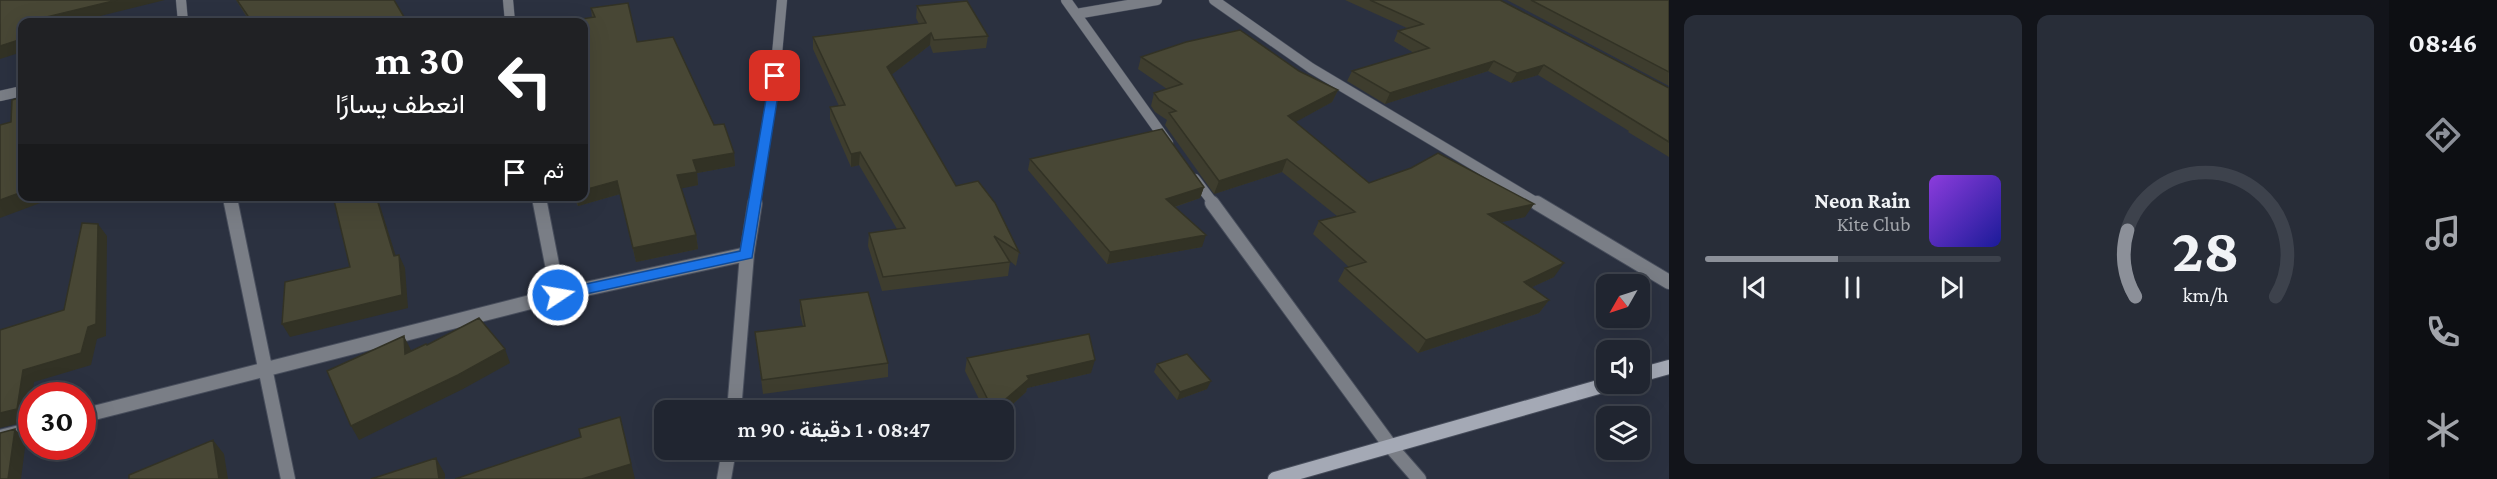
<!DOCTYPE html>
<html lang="ar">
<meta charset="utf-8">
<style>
:root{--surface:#202530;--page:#282d38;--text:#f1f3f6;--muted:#a2a5ab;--line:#3d424c;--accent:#8c9099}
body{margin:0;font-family:"Crimson Pro",Vazirmatn,serif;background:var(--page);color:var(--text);direction:rtl;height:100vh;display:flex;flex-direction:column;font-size:22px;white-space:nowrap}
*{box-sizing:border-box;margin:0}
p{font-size:20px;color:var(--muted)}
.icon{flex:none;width:33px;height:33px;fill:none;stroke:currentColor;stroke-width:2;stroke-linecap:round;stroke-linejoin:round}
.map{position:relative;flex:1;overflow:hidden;direction:ltr}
.side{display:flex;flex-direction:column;gap:15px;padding:15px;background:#12141a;width:720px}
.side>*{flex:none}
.hud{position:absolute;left:18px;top:18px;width:570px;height:183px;border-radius:12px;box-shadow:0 6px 24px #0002,0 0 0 2px var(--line);direction:rtl;background:#202124;color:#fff;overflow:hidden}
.needle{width:39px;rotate:231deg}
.fabs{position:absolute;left:1596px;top:274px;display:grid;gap:12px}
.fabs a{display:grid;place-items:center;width:54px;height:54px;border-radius:12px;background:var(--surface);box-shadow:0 6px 24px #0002,0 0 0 2px var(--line);font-size:30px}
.speed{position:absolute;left:18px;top:382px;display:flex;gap:12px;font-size:30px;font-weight:700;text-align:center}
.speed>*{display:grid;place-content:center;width:78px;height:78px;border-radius:50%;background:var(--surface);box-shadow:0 6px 24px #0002,0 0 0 2px var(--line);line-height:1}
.speed .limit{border:9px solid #d22;background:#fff;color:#111}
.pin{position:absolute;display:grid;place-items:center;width:51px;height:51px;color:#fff;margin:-26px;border-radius:12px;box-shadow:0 3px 9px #0006}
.me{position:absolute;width:66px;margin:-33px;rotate:78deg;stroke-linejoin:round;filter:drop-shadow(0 0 4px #0008)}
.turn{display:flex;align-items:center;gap:21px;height:126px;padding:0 24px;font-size:27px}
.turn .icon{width:78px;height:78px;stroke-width:2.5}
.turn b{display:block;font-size:42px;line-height:51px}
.then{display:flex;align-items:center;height:57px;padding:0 24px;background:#0003;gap:12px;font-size:22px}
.side .tile{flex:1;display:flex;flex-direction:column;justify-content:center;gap:9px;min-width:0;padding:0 21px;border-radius:12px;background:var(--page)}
.side .dial{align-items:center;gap:0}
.dial svg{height:156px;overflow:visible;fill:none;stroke:var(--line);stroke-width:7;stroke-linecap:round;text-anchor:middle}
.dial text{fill:var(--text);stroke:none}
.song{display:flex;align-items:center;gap:18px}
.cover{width:72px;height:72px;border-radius:9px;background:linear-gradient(135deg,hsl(270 70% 55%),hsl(240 70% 35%))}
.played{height:6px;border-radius:3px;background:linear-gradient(90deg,var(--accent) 45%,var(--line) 45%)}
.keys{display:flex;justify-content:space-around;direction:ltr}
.side .tiles{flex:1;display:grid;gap:15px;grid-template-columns:repeat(2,1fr)}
.trip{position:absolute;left:654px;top:400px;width:360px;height:60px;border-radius:12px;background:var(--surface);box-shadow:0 6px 24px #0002,0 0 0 2px var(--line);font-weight:600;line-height:60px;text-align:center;direction:rtl}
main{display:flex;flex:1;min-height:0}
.tabs{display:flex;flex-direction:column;width:108px;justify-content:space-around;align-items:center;background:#0d0f13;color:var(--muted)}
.tabs .icon{width:42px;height:42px}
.tabs .current{color:var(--accent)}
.tabs b{font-size:27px;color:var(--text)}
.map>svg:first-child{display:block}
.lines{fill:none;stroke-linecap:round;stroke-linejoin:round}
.street-far1-casing{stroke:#474d5b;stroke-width:11}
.street-casing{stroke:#474d5b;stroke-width:16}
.secondary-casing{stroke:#474d5b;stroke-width:16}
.street-far1{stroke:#7a7e86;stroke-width:10}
.street{stroke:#7a7e86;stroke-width:14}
.secondary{stroke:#a4a9b5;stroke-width:14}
.wall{fill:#3e3d2e}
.shaded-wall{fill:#323225}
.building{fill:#484735;stroke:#323225;stroke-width:1.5}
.route{fill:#1a73e8;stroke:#114b97;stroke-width:1.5}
</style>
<main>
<nav class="tabs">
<b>08:46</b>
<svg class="icon current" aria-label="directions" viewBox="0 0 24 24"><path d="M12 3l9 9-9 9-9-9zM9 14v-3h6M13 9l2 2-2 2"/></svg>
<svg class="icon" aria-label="music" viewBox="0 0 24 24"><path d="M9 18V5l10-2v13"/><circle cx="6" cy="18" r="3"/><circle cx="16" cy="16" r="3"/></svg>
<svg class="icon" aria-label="phone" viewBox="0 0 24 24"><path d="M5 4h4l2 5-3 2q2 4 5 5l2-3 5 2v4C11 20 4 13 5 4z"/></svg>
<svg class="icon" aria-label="climate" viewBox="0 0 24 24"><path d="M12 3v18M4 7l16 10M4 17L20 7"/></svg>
</nav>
<section class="side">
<div class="tiles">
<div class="tile dial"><svg viewBox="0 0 100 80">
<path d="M14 69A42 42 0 1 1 86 69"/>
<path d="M14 69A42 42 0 0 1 10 35" stroke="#8c9099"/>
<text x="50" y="56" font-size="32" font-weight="700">28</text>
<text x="50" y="72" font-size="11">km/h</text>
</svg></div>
<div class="tile">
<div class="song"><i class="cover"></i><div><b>Neon Rain</b><p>Kite Club</p></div></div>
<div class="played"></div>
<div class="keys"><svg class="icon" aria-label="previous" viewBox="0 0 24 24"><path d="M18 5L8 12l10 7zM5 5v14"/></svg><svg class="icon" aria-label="pause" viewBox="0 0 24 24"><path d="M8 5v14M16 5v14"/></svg><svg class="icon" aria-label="next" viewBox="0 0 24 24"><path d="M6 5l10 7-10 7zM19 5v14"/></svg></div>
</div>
</div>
</section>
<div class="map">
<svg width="1669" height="479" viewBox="0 0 1669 479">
<rect width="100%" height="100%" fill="#2b3140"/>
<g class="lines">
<g class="street-far1-casing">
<path id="street-far1" d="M181,0L183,22
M508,0L510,22
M1066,0L1168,143
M1214,0L1311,68L1539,204
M1076,14L1157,0
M0,96L22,91
M1195,179L1214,204
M229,196L231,204
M539,196L541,204
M755,204L775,76L782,0"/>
</g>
<g class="street-casing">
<path id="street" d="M231,203L288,479
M540,203L558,295
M1212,203L1391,447L1419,479
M1537,203L1669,282
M734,411L747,254L755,203
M82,416L558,295L747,254
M0,437L32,429
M724,479L729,450"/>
</g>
<g class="secondary-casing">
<path id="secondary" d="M1640,375L1669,367
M1275,479L1609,384"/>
</g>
<use href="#street-far1" class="street-far1"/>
<use href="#street" class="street"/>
<use href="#secondary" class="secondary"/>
</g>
<path class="wall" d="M236,0H394L407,22H250Z
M1345,0H1500L1669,88V157L1628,132L1629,131L1538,75L1511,83L1488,71L1385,104L1347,81L1352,71L1414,53L1394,41L1398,31L1407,28Z
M1507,0H1669V86Z
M917,6L988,36L986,48L933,53L930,45L891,75L956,186L1019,252L1016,266L1010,261V262L1008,276L882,291L868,246L869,233L897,229L859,165L851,167L830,119V107L839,106L813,49V37L919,24L916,18Z
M591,8L637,42L714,125L734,153L735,166L697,173L698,185L681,188L696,235L698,249L636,262L620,194L578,206L573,196H584L592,18Z
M1141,57L1299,71L1338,90L1332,102L1295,122L1369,183L1525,217L1501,222L1554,277L1532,287L1549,300L1539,313L1418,353L1338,281L1345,268L1349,267L1313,234L1319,221L1337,216L1282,172L1214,194L1165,125L1167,120L1155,112L1151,106L1154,93L1167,89L1138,69Z
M1030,159L1204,187L1200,198L1175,207L1202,247L1107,264L1028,170Z
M800,300L888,363V377L763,394L755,332L803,326L800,314Z
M967,358L1091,373L1027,388L1026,392L1004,412L985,411L965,371Z
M1157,364L1207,389L1177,400L1154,372Z"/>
<path class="shaded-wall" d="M117,0H165L76,22H26Z
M931,33L930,45L886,79L887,67Z
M22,39V52L0,59V46Z
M1494,61L1488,71L1385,104L1390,93Z
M1544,65L1538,75L1511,83L1517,73Z
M1338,90L1332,102L1283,129L1288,116Z
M860,152L859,165L851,167V154Z
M734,153L735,166L697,173L698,185L679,189L677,175L693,160Z
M1287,159L1282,172L1214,194L1219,181Z
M617,181L620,194L578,206L576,196H584V190Z
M1204,187L1200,198L1162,211L1166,199Z
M22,192V196H59L0,218V200Z
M376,196H377L400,269L394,256Z
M1534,204L1525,217L1480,227L1488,214Z
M98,224L107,236L106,336L97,339L91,365L34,382L29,421L0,428V413L23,370L81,353Z
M696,235L698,249L636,262L633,248Z
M1206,235L1202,247L1107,264L1110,252Z
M399,255L405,268L408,308L290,337L282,324Z
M1564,263L1554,277L1515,295L1524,282Z
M1549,300L1539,313L1418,353L1426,340Z
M404,336L411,350L412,367L405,354Z
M505,349L510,363L463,389L359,440L351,426Z
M1095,360L1091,373L1027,388L1026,392L1004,412L992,411L1027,376Z
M1211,381L1207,389L1177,400L1180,392Z
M620,417L635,479H582Z
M15,429L26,440L21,479H8Z
M213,440L224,454L228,479H219Z
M436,458L445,474V479H439Z"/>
<path class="building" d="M0,0H117L26,22H22V39L0,46Z
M237,0H394L407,22H252Z
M1370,0H1500L1669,88V142L1544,65L1517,73L1494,61L1390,93L1352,71L1429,48L1398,31L1423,24Z
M1531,0H1669V72Z
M967,1L988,36L934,40L931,33L887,67L956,186L978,181L995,203L1019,252L994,236L1010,262L883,277L869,233L905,228L860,152L851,154L830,107L845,105L813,37L926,23L917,6Z
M628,3L637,42L673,37L714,125L724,124L734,153L693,160L697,172L677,175L696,235L633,248L617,181L584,190V22H562L595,17L591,8Z
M1240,30L1299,71L1338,90L1288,116L1369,183L1411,168L1438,153L1534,204L1488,214L1564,263L1524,282L1549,300L1426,340L1345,268L1366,262L1319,221L1355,212L1287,159L1219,181L1169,113L1176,111L1159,100L1154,93L1182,84L1141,57L1186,42Z
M22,97V192L0,200V125L11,122L12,100Z
M1162,129L1204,187L1166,199L1206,235L1110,252L1030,159Z
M333,196H376L394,256L399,255L402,295L282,324L285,282L350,267Z
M82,223L98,224L96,324L88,327L81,353L23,370L17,409L0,413V330L64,310Z
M868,292L888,363L762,380L755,332L805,326L800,300Z
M479,318L505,349L458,375L351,426L327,371L404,336L405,354L426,344L427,345Z
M1089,334L1095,360L1027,376L1029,379L993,410L967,358Z
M1187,354L1211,381L1180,392L1157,364Z
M620,417L631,464L582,479H455L581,437L579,429Z
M15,429L8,479H0V433Z
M213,440L219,479H129V475Z
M436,458L439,479H371Z"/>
<path class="route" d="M775,73L781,76L752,258L558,300L552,299L550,295L552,291L558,290L740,251L770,76Z"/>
</svg>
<div class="fabs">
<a><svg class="needle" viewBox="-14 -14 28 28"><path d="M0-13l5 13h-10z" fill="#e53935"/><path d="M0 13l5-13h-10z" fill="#a2a5ab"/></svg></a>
<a><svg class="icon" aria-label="sound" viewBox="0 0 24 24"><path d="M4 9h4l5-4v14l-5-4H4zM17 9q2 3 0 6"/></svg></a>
<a><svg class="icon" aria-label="layers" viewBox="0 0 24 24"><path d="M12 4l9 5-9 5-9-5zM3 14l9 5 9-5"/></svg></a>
</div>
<div class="speed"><div class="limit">30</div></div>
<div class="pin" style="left:775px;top:76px;background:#d93025"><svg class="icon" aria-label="arrive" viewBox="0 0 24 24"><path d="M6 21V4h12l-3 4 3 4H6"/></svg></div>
<svg class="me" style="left:558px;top:295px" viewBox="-20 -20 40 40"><circle r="17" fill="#1a73e8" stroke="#fff" stroke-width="3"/><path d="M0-11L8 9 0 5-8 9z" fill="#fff"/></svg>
<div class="trip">08:47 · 1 دقيقة · 90 m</div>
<div class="hud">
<div class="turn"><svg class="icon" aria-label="left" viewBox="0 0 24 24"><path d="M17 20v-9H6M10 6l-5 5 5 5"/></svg><div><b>30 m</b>انعطف يسارًا</div></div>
<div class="then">ثم<svg class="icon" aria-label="arrive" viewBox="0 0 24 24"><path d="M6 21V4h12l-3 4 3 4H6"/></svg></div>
</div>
</div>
</main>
